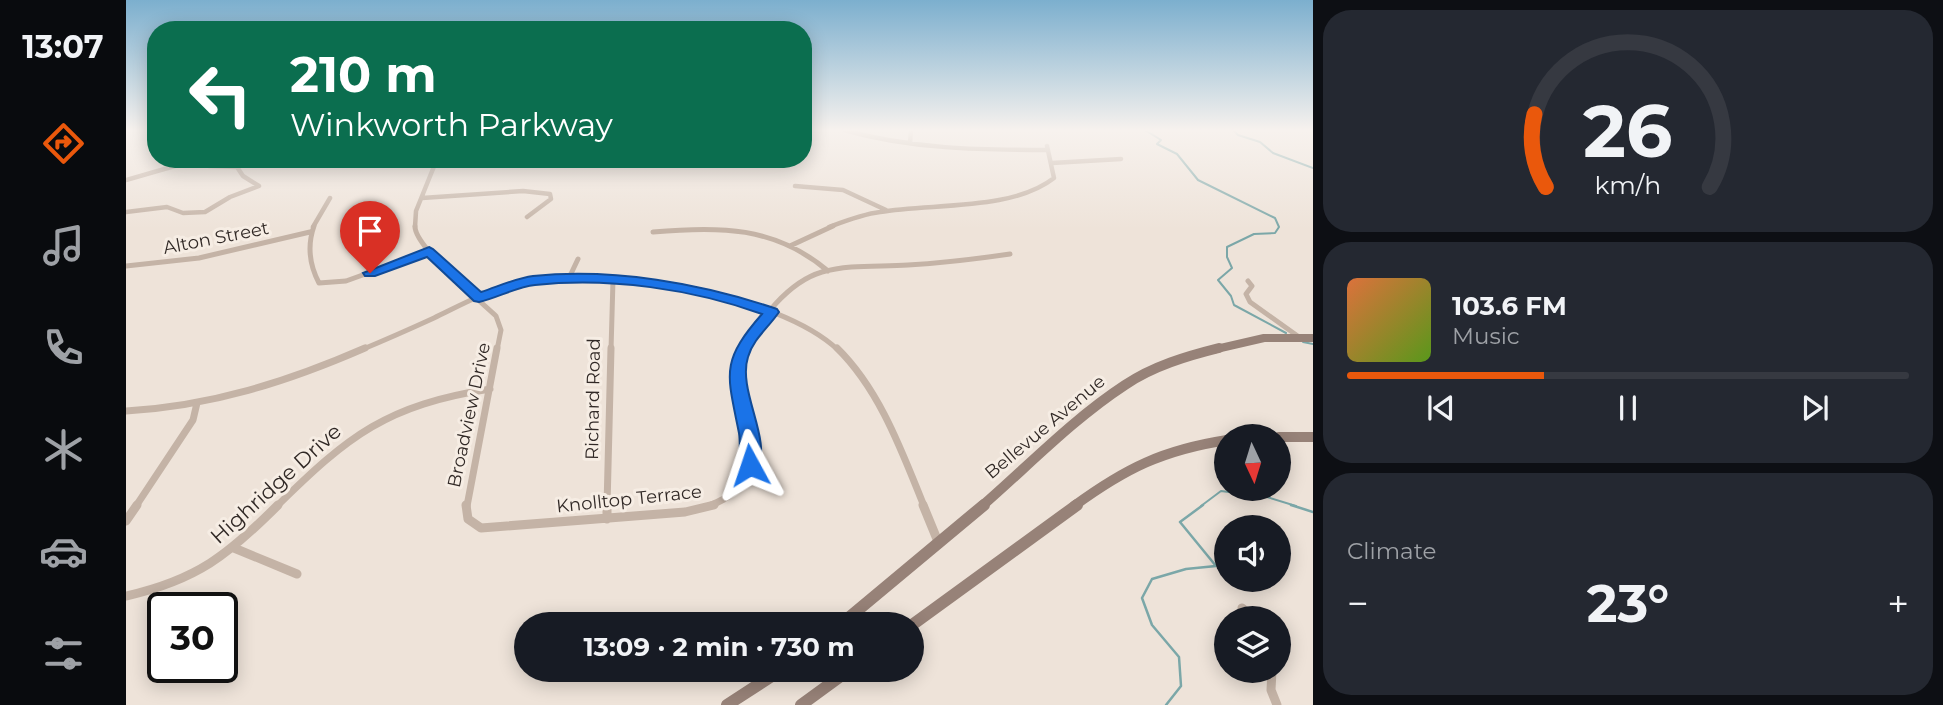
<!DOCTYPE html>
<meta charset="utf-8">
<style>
:root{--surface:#171b24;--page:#242831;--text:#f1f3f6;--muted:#9ea1a6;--line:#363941;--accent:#ea580c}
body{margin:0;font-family:Montserrat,sans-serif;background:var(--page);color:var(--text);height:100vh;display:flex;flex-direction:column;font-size:26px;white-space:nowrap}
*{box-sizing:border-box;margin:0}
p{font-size:23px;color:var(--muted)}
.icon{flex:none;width:38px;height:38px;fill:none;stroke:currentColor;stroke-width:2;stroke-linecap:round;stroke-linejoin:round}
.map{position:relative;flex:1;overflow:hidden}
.drawer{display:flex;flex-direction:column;gap:10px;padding:10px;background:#0d0f14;width:630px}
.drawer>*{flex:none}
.banner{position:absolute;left:21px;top:21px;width:665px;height:147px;border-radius:28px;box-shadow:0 4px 18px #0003;background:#0b6e4f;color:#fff;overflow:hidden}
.needle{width:46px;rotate:176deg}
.fabs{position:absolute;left:1088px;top:424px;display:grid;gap:14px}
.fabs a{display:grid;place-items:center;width:77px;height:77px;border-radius:50%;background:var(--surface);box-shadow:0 4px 18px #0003;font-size:35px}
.speed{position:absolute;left:21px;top:592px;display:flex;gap:14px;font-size:35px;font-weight:700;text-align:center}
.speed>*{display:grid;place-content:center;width:91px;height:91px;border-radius:50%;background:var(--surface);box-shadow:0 4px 18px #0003;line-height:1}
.speed .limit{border:4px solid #111;border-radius:10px;background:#fff;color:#111}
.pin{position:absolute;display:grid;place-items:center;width:60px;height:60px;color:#fff;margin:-72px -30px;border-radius:50% 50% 50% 0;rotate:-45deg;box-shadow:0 0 7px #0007}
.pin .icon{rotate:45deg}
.me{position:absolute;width:77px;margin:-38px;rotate:355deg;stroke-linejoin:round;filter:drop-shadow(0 0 5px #0008)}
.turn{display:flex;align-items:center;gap:24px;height:147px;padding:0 28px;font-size:32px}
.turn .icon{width:91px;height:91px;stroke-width:2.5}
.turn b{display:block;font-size:49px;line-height:60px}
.big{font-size:52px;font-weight:700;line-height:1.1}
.drawer .card{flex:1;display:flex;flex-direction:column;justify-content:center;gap:10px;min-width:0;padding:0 24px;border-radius:28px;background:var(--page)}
.drawer .dial{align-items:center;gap:0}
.dial svg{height:182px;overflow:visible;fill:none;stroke:var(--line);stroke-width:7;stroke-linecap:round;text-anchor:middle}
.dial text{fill:var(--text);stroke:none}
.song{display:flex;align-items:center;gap:21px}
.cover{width:84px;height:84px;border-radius:10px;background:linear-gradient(135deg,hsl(20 70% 55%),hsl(90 70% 35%))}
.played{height:7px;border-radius:4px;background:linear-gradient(90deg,var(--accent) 35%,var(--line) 35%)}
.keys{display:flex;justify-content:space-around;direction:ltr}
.heat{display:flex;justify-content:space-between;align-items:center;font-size:38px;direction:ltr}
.trip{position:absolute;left:388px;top:612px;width:410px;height:70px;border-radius:35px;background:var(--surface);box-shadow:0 4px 18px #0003;font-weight:700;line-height:70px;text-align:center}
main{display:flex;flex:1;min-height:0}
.menu{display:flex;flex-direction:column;width:126px;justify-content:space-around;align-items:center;background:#090b0e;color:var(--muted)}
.menu .icon{width:49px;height:49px}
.menu .selected{color:var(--accent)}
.menu b{font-size:32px;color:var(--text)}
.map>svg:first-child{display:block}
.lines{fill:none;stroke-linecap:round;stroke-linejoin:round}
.stream-far1{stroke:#7ba7a8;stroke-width:2}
.stream{stroke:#7ba7a8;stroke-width:2.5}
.street-far3{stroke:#c4b3a6;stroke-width:4.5}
.street-far2{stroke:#c4b3a6;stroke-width:5}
.street-far1{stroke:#c4b3a6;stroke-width:7}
.street{stroke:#c4b3a6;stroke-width:9}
.secondary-far2{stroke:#978278;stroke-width:8}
.secondary-far1{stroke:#978278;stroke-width:10}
.secondary{stroke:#978278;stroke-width:12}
.route{fill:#1a73e8;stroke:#114b97;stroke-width:2}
.labels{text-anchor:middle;stroke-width:6;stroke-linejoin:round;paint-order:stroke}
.street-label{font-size:18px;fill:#312926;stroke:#f6ede4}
.near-street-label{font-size:21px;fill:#312926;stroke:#f6ede4}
</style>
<main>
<nav class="menu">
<b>13:07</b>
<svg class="icon selected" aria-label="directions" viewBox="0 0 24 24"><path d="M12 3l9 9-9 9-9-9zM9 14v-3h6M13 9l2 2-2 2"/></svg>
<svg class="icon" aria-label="music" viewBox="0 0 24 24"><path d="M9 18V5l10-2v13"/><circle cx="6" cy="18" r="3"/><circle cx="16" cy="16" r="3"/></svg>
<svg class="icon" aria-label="phone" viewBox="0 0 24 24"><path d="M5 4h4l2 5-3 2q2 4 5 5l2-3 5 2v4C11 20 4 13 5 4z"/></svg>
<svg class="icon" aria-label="climate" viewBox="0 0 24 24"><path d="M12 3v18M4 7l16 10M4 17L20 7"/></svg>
<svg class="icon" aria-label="car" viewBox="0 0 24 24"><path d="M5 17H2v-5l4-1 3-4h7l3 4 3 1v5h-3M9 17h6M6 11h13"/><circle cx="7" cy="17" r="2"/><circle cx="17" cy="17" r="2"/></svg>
<svg class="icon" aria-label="filters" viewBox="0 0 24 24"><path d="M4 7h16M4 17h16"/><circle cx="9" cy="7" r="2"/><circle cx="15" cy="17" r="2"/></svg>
</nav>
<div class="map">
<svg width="1187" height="705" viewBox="0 0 1187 705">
<rect width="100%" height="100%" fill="#eee3d9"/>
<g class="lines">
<path class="stream-far1" d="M1019,130L1035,140L1031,144L1051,154L1072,180L1149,218L1153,227L1149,233L1128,234L1101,247V257L1106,268L1092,280L1105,296L1108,305L1160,333
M1107,130L1112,135L1134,142L1147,153L1187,168
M1177,342L1187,344
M1075,506L1095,491L1141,497L1170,506"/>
<path class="stream" d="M1165,505L1187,512
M1040,705L1055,686L1053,657L1026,625L1016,598L1026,579L1060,569L1090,566L1054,522L1077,505"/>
<path class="street-far3" d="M718,130C785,149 853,150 922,150
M784,143L785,130
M926,163L995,159
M0,180L73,159
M669,186L717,190L760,210
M296,198L397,191L424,194L425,199L401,217
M0,212L41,207L57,213L79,212L104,197L133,186L117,176L111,167L83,166L76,159
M187,227L204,198
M289,227L290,211L311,159
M703,227C719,221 737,214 754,212C806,203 886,211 928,178L921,146"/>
<path class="street-far2" d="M188,226C181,246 183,264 193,283L220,281L303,251
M289,226C288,246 353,300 370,316L375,330L371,350
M527,232C593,226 649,226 702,271
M666,245L707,226
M0,266L73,258L184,232
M443,278L452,259
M1122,281L1126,286L1120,294L1124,302L1173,337
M235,350C259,340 284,329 308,318C335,305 362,290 392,283C472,263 652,293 712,350
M485,350L487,280
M618,350C633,320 662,282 696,272C724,264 754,267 782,265C816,263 850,259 884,254"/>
<path class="street-far1" d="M711,348C754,390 776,452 798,506
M0,411C85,406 161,382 239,348
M10,506L67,420L71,403
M151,506C223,435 261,405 364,389
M341,506L371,348
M481,506L485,348
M583,506C657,478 606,423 610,374C611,365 615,357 618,348"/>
<path class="street" d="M340,505L342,519L355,528L559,512L588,505
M797,505L813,544
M481,519V505
M0,521L11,505
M108,548L171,574
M0,596C71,580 102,555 152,505
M1116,608L1128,618
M1146,670L1145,690L1151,705"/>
<path class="secondary-far2" d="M1086,350L1138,338H1187"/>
<path class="secondary-far1" d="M1153,437H1187
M856,506C902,466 947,419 999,385C1027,366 1061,356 1093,348
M948,506C1000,468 1037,450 1101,440"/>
<path class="secondary" d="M714,625L858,505
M786,625L951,505
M601,705L655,670
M675,705L723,670"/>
</g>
<linearGradient id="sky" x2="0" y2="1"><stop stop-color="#7cafce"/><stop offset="0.57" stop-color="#f7f2ee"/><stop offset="1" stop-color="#f7f2ee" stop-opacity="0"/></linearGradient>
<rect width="1187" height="229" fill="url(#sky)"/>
<path class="route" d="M303,247L307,249L355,292C371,287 390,278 407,276C488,268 574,283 651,309L653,312C643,327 627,339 622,357C611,391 647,440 631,470L624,472L617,470C612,460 615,445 613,433C601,373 594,362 636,314C566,289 484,277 409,285C390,287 371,298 353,302L348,301L301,257L249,276H239L237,273Z"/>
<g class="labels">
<g class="street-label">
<text transform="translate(90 238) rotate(-11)" y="6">Alton Street</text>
<text transform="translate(467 399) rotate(-89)" y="6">Richard Road</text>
<text transform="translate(343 415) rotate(-78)" y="6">Broadview Drive</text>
<text transform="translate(919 427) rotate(-40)" y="6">Bellevue Avenue</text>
<text transform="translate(503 499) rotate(-6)" y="6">Knolltop Terrace</text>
</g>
<g class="near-street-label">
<text transform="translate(150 484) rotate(-42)" y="7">Highridge Drive</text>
</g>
</g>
</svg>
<div class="fabs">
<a><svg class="needle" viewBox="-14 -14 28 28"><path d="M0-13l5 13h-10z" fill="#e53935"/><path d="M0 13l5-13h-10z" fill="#9ea1a6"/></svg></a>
<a><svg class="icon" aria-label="sound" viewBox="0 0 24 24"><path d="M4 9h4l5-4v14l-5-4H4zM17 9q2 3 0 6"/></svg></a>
<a><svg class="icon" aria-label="layers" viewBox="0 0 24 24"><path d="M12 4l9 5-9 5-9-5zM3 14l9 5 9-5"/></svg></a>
</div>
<div class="speed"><div class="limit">30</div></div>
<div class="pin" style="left:244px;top:273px;background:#d93025"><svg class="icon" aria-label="arrive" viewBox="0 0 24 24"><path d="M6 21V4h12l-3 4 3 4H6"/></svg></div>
<svg class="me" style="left:624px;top:465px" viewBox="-20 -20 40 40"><path d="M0-17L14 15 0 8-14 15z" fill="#1a73e8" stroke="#fff" stroke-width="4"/></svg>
<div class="trip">13:09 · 2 min · 730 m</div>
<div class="banner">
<div class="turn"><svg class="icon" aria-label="left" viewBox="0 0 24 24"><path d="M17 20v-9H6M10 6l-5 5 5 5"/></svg><div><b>210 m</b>Winkworth Parkway</div></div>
</div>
</div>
<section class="drawer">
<div class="card dial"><svg viewBox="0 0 100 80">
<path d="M14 69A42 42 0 1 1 86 69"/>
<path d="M14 69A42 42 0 0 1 9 37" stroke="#ea580c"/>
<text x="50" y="56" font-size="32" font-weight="700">26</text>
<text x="50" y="72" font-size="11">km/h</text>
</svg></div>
<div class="card">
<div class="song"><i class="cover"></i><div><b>103.6 FM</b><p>Music</p></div></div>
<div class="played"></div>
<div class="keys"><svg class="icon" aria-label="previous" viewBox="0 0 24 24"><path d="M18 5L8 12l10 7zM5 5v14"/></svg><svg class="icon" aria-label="pause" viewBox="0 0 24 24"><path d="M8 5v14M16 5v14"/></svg><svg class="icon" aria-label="next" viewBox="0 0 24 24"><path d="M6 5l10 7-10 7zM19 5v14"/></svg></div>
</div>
<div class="card"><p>Climate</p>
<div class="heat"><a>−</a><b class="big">23°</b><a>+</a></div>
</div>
</section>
</main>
